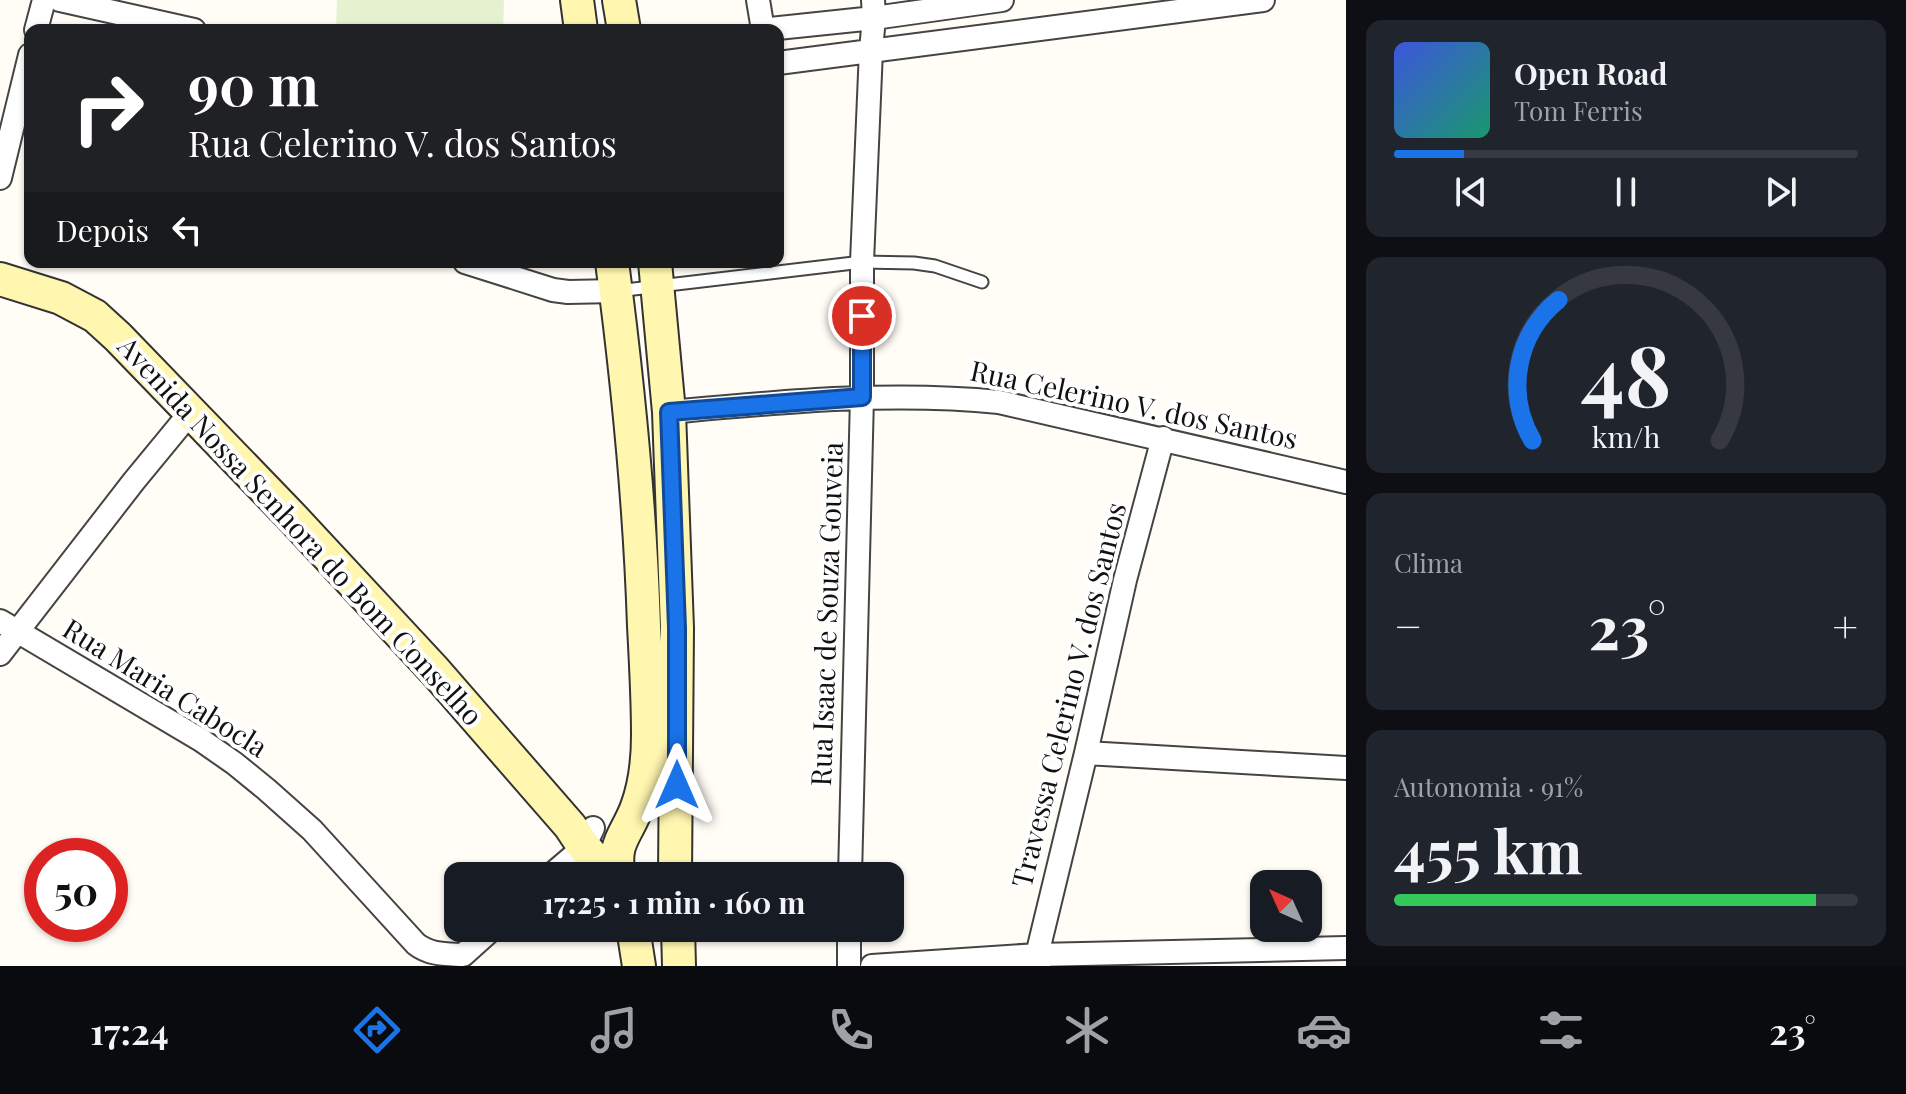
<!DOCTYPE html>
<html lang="pt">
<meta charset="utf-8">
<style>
:root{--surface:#171b24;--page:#20242c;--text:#f1f3f6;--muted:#9ea1a6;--line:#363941;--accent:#1a73e8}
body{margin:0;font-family:"Playfair Display",serif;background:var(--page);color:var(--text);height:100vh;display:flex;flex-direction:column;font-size:30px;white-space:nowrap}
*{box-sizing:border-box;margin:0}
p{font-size:26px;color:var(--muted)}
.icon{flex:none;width:44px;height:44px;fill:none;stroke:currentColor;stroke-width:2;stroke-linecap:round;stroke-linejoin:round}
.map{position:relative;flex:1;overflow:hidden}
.drawer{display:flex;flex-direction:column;gap:20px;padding:20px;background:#0d0f14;width:560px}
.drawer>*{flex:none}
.banner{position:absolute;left:24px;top:24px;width:760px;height:244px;border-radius:16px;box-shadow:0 2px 6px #0004;background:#202124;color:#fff;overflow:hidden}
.needle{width:52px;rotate:315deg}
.fabs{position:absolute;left:1250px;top:870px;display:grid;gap:16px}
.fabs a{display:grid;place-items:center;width:72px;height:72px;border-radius:16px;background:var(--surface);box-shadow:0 2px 6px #0004;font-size:40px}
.speed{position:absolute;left:24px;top:838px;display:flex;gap:16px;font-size:40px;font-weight:700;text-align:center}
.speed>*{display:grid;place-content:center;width:104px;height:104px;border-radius:50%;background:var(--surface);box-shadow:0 2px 6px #0004;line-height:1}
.speed .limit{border:12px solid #d22;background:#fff;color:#111}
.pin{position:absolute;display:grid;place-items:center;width:68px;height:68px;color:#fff;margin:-34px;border:4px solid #fff;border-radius:50%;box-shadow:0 2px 8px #0007}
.me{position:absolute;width:88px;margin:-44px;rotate:0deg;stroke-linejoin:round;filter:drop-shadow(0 0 6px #0008)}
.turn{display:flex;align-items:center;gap:28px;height:168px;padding:0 32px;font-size:36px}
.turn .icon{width:104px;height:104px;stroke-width:2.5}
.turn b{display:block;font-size:56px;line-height:68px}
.then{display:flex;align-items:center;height:76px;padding:0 32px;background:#0003;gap:16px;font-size:30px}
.big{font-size:60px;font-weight:700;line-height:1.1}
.drawer .widget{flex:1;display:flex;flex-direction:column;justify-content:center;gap:12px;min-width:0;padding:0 28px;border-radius:16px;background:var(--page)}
.drawer .dial{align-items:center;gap:0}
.dial svg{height:208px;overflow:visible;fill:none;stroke:var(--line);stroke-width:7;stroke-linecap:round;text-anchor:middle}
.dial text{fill:var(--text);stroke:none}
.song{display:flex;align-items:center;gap:24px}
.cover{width:96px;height:96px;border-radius:12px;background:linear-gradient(135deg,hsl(230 70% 55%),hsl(160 70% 35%))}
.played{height:8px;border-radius:4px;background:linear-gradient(90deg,var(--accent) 15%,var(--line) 15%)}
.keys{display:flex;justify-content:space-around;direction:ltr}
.heat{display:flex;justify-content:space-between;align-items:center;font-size:44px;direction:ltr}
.charge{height:12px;border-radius:6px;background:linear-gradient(90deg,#34c759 91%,var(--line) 0)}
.trip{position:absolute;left:444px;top:862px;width:460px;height:80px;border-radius:16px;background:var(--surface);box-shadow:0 2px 6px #0004;font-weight:700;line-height:80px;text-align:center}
.tab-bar{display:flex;height:128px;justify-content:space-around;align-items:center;background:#090b0e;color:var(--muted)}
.tab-bar .icon{width:56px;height:56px}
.tab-bar .selected{color:var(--accent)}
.tab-bar b{font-size:36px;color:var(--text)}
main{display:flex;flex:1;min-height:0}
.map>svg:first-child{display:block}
.pitch{fill:#e6f2cf}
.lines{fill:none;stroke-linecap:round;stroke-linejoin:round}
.service-casing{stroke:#444;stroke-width:15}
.minor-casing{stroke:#444;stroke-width:26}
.secondary-casing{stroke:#333;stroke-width:36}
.service{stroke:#fff;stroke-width:11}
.minor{stroke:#fff;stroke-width:22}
.secondary{stroke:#fff6b0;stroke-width:32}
.route-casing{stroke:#114b97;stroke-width:20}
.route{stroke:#1a73e8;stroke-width:14}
.labels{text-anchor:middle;stroke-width:8;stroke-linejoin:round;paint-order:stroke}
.street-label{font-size:28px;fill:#111;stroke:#fff}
</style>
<main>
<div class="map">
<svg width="1346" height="966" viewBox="0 0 1346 966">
<rect width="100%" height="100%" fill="#fffdf5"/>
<path class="pitch" d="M337,0H504L503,30H336Z"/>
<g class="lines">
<g class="service-casing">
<path id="service" d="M617,291L862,262L914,263L935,266L982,282"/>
</g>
<g class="minor-casing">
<path id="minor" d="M60,0L194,30
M758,0L763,30
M36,30L44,0
M760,30L874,18L1002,0
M778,63L1263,0
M0,178L30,55
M465,262L553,290L568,292L616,291
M669,412C779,402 889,391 999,402L1346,482
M0,621L201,740L234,763L266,789L312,830L416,944C430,955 446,954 463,955
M0,654L134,481L190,413
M1086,753L1346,768
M550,876L584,847L593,828
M850,876L862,397V262L871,50L874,18L873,0
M463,955L493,928
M849,966V928
M872,966L1037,955L1346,948
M1039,966L1037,955L1086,753L1125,580L1163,438"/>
</g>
<g class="secondary-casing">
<path id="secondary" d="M577,0L581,30
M619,0L624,30
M612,262C628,383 640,504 644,626C646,662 648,699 648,735C648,759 645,785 637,807C627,835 612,842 619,876
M655,262L669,412L677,628L675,876
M0,279L61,298L95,316L118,337L290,515L435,671L570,826L584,847L610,876
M633,928L639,966
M678,928L679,966"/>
</g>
<use href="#service" class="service"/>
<use href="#minor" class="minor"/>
<use href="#secondary" class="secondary"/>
</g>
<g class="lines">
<g class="route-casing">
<path id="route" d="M677,785V628L669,412L862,397V316"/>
</g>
<use href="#route" class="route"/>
</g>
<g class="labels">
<g class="street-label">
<text transform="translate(1134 405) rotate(12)" y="10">Rua Celerino V. dos Santos</text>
<text transform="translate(300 531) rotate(47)" y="10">Avenida Nossa Senhora do Bom Conselho</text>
<text transform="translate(827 614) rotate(-88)" y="10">Rua Isaac de Souza Gouveia</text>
<text transform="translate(165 688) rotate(32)" y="10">Rua Maria Cabocla</text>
<text transform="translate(1069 695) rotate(-76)" y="10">Travessa Celerino V. dos Santos</text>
</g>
</g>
</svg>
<div class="fabs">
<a><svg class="needle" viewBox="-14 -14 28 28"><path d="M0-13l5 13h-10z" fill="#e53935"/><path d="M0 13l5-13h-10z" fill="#9ea1a6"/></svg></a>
</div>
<div class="speed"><div class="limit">50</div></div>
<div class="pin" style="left:862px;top:316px;background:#d93025"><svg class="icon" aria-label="arrive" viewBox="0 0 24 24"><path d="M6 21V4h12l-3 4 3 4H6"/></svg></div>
<svg class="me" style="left:677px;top:785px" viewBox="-20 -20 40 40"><path d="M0-17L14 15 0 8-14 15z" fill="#1a73e8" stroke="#fff" stroke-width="4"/></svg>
<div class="trip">17:25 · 1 min · 160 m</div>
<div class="banner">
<div class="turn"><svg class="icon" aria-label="right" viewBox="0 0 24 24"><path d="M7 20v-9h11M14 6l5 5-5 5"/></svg><div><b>90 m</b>Rua Celerino V. dos Santos</div></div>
<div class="then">Depois<svg class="icon" aria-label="left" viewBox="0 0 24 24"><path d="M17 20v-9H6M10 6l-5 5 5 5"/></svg></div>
</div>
</div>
<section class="drawer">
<div class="widget">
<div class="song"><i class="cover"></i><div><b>Open Road</b><p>Tom Ferris</p></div></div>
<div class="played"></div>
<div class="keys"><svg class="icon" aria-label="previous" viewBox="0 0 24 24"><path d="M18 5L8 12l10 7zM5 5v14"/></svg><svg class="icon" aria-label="pause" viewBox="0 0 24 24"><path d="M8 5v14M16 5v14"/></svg><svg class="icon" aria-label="next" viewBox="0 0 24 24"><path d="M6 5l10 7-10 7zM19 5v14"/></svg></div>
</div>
<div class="widget dial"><svg viewBox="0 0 100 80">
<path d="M14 69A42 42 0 1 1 86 69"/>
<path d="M14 69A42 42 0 0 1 24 15" stroke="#1a73e8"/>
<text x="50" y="56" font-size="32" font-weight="700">48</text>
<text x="50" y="72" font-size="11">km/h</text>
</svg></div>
<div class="widget"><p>Clima</p>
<div class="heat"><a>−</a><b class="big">23°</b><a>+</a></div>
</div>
<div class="widget"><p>Autonomia · 91%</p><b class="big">455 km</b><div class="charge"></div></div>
</section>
</main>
<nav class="tab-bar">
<b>17:24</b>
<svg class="icon selected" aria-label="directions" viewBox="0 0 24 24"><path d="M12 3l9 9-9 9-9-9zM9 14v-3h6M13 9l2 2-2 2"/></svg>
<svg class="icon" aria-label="music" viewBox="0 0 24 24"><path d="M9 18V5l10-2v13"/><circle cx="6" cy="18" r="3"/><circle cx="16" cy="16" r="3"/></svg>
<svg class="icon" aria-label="phone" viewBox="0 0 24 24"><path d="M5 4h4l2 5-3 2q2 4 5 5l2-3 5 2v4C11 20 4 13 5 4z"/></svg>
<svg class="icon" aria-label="climate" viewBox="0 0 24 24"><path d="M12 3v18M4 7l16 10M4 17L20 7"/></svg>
<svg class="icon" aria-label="car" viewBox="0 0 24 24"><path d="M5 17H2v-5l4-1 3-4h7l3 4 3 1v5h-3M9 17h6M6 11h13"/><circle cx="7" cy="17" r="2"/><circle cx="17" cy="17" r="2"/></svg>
<svg class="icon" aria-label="filters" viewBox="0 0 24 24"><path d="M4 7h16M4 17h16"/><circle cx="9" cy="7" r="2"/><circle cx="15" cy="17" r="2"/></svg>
<b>23°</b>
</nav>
